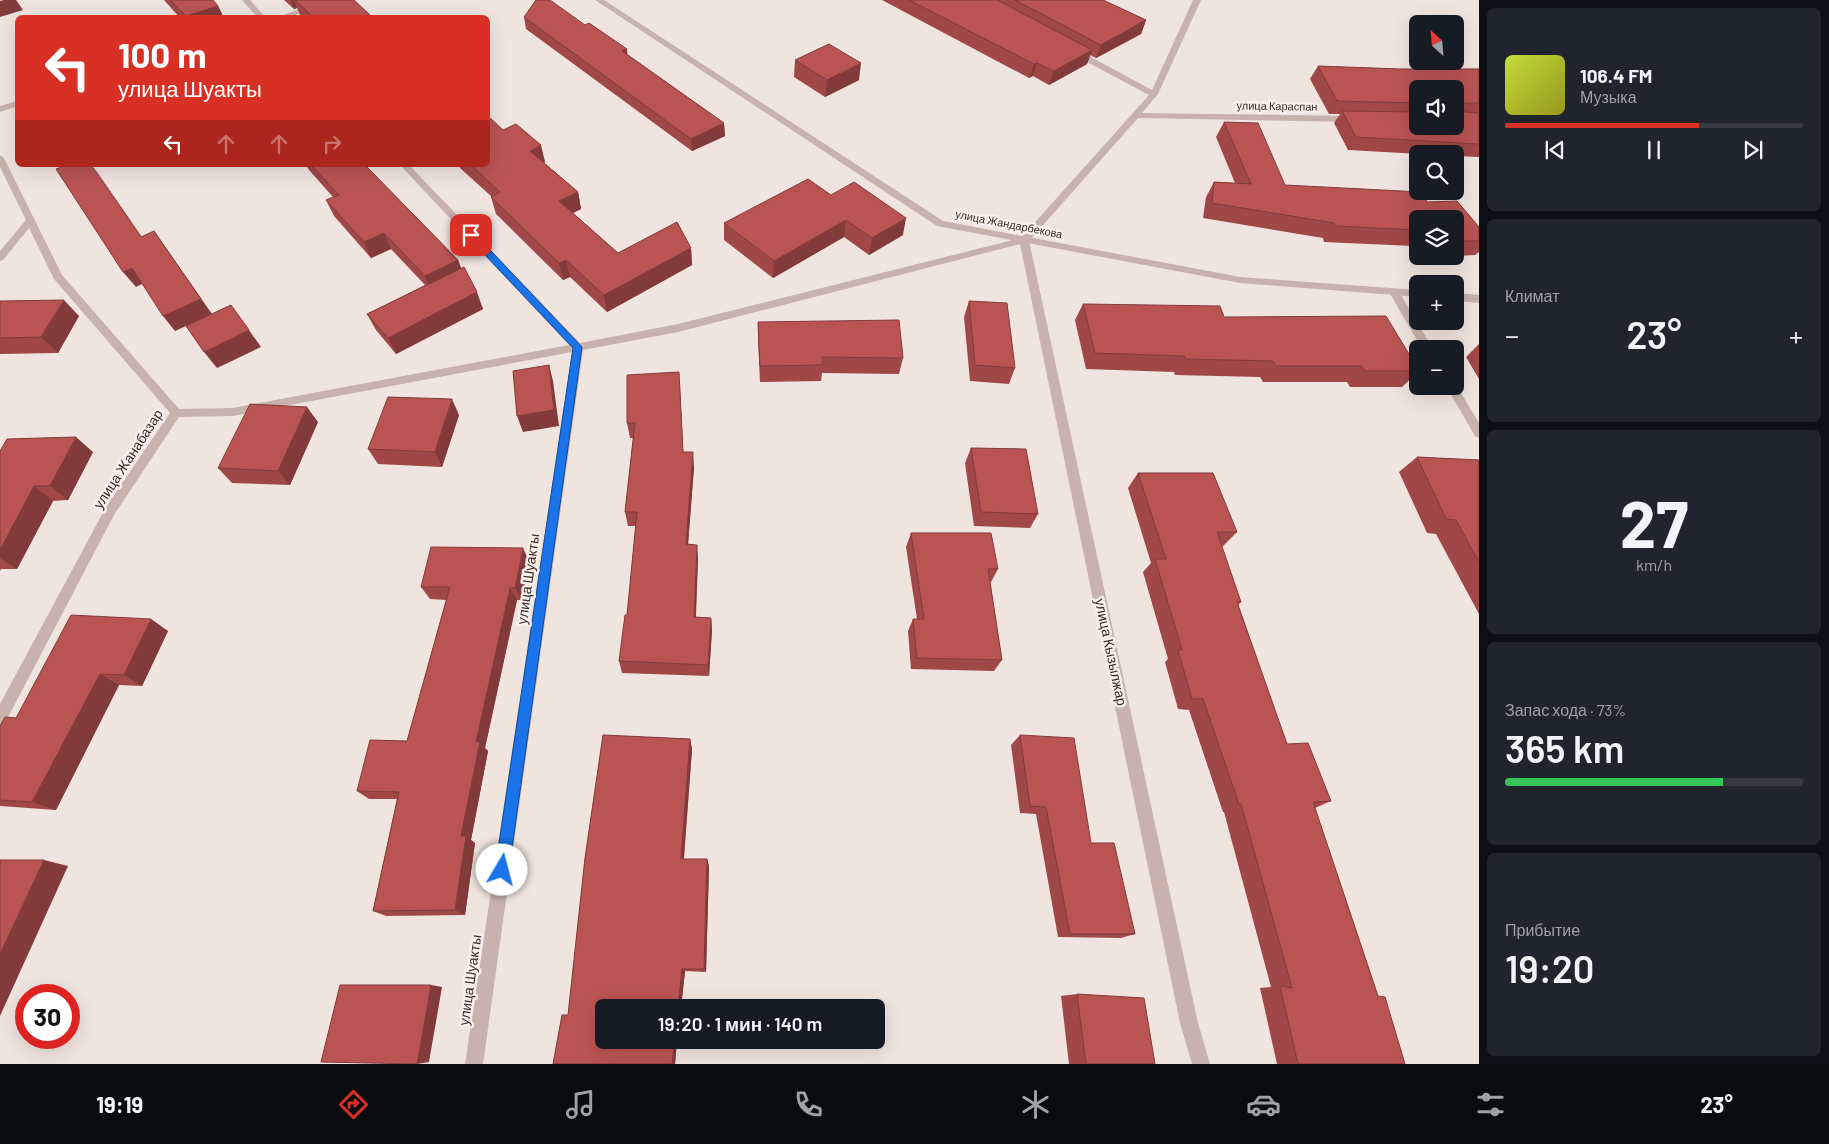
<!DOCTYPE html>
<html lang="ru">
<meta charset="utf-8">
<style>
:root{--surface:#171b24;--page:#20242c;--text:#f1f3f6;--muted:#9ea1a6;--line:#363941;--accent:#d93025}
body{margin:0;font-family:Barlow,sans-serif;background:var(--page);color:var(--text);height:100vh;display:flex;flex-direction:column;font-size:19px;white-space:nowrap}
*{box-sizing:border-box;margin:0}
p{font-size:16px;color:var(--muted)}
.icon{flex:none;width:28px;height:28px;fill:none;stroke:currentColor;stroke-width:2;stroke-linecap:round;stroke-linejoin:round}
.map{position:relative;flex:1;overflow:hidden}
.sheet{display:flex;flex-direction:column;gap:8px;padding:8px;background:#0d0f14;width:350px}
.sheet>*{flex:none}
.hud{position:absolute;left:15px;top:15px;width:475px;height:152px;border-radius:8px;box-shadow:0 5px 20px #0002;background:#d93025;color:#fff;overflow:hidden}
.needle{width:32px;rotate:334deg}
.fabs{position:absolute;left:1409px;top:15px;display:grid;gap:10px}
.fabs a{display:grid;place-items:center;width:55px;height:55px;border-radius:8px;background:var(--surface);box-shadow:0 5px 20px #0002;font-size:25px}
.speed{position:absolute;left:15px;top:984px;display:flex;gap:10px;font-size:25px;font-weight:700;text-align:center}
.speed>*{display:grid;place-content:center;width:65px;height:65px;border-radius:50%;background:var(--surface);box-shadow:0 5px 20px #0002;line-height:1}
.speed .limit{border:8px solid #d22;background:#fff;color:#111}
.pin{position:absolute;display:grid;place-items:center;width:42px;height:42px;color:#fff;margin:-21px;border-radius:10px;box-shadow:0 2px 8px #0006}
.me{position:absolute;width:55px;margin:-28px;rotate:8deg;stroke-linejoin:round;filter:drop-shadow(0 0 4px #0008)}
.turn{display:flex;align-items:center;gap:18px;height:105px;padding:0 20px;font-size:22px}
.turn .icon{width:65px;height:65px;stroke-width:2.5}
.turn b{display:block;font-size:35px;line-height:42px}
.lanes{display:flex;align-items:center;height:48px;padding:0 20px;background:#0003;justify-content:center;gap:25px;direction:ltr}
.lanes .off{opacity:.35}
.big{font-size:38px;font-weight:600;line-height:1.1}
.sheet .tile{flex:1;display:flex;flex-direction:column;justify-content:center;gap:8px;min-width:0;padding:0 18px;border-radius:8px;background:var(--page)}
.sheet .dial{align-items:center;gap:0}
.dial b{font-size:65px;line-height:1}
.song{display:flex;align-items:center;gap:15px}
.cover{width:60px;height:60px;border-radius:8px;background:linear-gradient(135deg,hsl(70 70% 55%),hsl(60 70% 35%))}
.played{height:5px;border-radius:2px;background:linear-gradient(90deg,var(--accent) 65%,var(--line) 65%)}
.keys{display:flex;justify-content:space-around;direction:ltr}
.heat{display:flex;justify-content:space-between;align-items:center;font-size:28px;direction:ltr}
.charge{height:8px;border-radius:4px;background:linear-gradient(90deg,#34c759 73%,var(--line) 0)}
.trip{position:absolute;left:595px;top:999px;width:290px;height:50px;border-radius:8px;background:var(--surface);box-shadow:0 5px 20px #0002;font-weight:600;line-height:50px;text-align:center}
.tab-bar{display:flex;height:80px;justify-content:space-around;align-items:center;background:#090b0e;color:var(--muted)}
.tab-bar .icon{width:35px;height:35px}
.tab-bar .selected{color:var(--accent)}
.tab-bar b{font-size:22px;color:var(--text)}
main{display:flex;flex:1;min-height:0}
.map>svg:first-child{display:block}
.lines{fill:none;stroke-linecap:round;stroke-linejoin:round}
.minor{fill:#c8b2ac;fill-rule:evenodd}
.tertiary{fill:#c8b2ac;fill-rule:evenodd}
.wall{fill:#a04847;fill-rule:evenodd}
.shaded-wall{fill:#823b3a}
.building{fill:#ba5453;stroke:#823b3a}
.route{fill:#1a73e8;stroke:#114b97}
.labels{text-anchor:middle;stroke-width:5;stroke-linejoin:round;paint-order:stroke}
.far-street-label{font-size:11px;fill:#362b2a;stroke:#f8efeb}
.street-label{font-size:14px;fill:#362b2a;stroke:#f8efeb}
</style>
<main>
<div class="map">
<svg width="1479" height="1064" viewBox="0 0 1479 1064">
<rect width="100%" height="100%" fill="#f0e4df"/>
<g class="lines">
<path class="minor" d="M242,0H250L266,18H258Z
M325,0H336L287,18H275Z
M1193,0H1201L1158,94L1142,113L1353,116L1357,119L1353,122L1138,118L1029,241L1198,1023L1210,1064H1192L1180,1023L1020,244L678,332L583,350L483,1064H465L572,352L232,416L179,417L114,515L5,723L0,725V704L106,507L170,413L54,279L29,228L3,260L0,261V251L26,220L0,167V155L4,158L62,275L179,409L232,408L569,345L400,165H409L580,343L678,324L1021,238L1149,95L1070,53V49H1076L1152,90Z
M18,101V106L0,112V106Z
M1394,288L1398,290L1433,349H1422L1389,292Z
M1455,383L1479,423V438L1475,436L1446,386H1455Z"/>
<path class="tertiary" d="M595,0H604L943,221L1240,277L1418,290V297L1240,283L937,226Z
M1455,293L1479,295V303L1455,301Z"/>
</g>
<path class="wall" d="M164,0H213L218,6L224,18H180Z
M284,0H354L373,18H303L300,15L297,8L294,9Z
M882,0H1103L1146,20L1141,34L1096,58L1090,55L1087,64L1049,85L1033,76L1029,78L978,51Z
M524,17L585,25L627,49V54L724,123L725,136L692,151L526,29Z
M795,60L859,80L825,97L794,77Z
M1318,66L1400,69H1479V157L1455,156V154H1420L1348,150L1334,123L1340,114H1329L1310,79ZM1418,89L1455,126H1418Z
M1224,122L1285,185L1427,202L1479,227V252L1475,255L1455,256V219H1418V252L1413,246L1324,242L1323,238L1203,218L1206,197L1214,182L1235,183L1216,137Z
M503,130L545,162L544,163L578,192L581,209L573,213L618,253L691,248L692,265L607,312L570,277L563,280L496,214L491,197V196L460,168L459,165H488Z
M306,165H366L367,167L458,260L461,268L483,309L396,354L376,330L367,314L425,285L391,249L371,258L334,216L326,200L333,197L309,170Z
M831,195L903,235L869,255L844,237L773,278L724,240V223Z
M1421,256H1450L1422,257Z
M0,301L79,316L58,353L0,354Z
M969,301L1015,368L1009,384L970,381L964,317Z
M1083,304L1224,317L1418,369V372L1402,387H1350L1347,382H1263L1260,377L1175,375L1174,372L1086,369L1075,320Z
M758,322L903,358L899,374L822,373L821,381L760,382L758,339Z
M1479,344V379L1466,357Z
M680,388L683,452L694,467L688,544L698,558L696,617L711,618L712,630L709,676L622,673L619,661L627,615L636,526H628L625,512L633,438H630L627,423Z
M459,415L442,467L378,464L368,449Z
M318,422L290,485L232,483L218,468Z
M971,448L1038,514L1030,528L974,526L965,463Z
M0,451L93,452L68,500L53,501L17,569H1L0,571Z
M1417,457L1479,460V614L1436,534L1427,533L1399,472Z
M1138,473L1237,532L1223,546H1221L1241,602L1238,605L1287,744L1331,801L1315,808L1378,996L1405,1064H1277L1260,988L1271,987L1224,812H1223L1189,710L1178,709L1165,662L1168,659L1143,572L1151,563L1128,488Z
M911,533L998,569L991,582H990L1002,660L994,671L911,669L908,631L913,619H917L906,547Z
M529,561L522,600H517L485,748L488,751L471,840L475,843L465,915L386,916L373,911L397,799H369L357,791L407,741L446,600L430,599L421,587Z
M168,631L142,686L119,685L56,810L0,806V726L16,718Z
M603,735L690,739L692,749L684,859H707L709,866L706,972L685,971L681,1008H604V1040H677L675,1064H553L562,1015H568L585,858Z
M1020,735L1091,843L1135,934L1121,938L1058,937L1036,814L1020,813L1011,745Z
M1077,994L1155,1064H1069L1061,996Z"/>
<path class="shaded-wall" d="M4,0H16L23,10L0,17V1Z
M290,0H294L297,8L294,9Z
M218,6L224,18H186V16Z
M1146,20L1141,34L1096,58L1101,45Z
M627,49L628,62L622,51Z
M1092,50L1087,64L1049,85L1054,71Z
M861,63L859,80L825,97L827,80Z
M1037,63L1033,76L1029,78L1034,64Z
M724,123L725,136L692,151L691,139Z
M541,145L545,162L534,168L530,151Z
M92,165L98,173L152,252L141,237Z
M578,192L581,209L563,218L559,201Z
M906,218L903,235L869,255L872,238Z
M846,220L844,237L773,278L774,261Z
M154,231L212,314L175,331L163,316Z
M384,233L391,249L371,258L364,242Z
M691,248L692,265L607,312L604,295Z
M458,260L464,276L431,292L425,276Z
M566,260L570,277L563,280L559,263Z
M132,268L144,283L136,287L123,272Z
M477,292L483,309L396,354L388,338Z
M64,300L79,316L58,353L41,337Z
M249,330L261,347L217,368L204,352Z
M549,365L553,381L559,426L523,432L517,416Z
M679,372L680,388L684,467L683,452Z
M452,399L459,415L442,467L435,452Z
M307,407L318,422L290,485L278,471Z
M76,437L93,452L68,500L50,486Z
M693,452L694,467L687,558L686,544Z
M34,486L53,501L17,569L0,558V550Z
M697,545L698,558L695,630L694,617Z
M523,548L529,561L522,600L515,588Z
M510,588L517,600L485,748L488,751L471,840L475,843L465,915L455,910L461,836L476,742Z
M711,618L712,630L709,676L708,665Z
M151,619L168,631L142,686L124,675Z
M100,674L119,685L56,810L32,802Z
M690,739L692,749L683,866L681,859Z
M707,859L709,866L706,972L704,969Z
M44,860L68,866L0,1016V954Z
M682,969L685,971L681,1008H678Z
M431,985L442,987L429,1062L417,1064Z
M675,1040H677L675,1064H672Z"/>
<path class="building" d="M170,0H213L218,6L186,16Z
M295,0H354L373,18H314Z
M536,0H550L585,25L589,23L627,49L622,51L724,123L691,139L524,17Z
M909,0H997L1092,50L1054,71L1037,63L1034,64Z
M1015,0H1103L1146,20L1101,45Z
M829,44L861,63L827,80L795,60Z
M1318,66L1400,69H1479V103H1465L1463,105L1464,112L1479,113V144L1356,137L1342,111L1418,112V126H1455V89H1418V103L1337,101Z
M488,116L503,130L516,124L541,145L530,151L578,192L559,201L618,253L677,222L691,248L604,295L566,260L559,263L491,197L500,192L471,165H488Z
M1224,122L1258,123L1285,185L1421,192L1427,202L1457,201L1479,227V241H1455V219H1418V230L1335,226L1334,223L1212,203L1214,182L1251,184Z
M67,165H91L141,237L154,231L201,299L163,316L132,268L123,272L56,169Z
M311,165H365L458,260L425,276L384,233L364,242L326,200L339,195Z
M808,179L831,195L854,182L906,218L872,238L846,220L774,261L724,223Z
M464,267L477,292L388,338L367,314Z
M64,300L41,337L0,338V301Z
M969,301L1007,303L1015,368L975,365Z
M1083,304L1220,306L1224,317L1386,316L1418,369V371H1365L1362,366H1276L1273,361L1185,359L1184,356L1095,353Z
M231,305L249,330L204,352L186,326Z
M899,320L903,358L822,357L823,365L760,366L758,322Z
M549,365L554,410L517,416L513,371Z
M679,372L683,452H693L686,544L697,545L694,617L711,618L708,665L619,661L625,615H627L637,512H625L635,423H627V375Z
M388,397L452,399L435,452L368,449Z
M250,404L307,407L278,471L218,468Z
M76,437L50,486H34L0,550V451L7,439Z
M971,448L1026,449L1038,514L981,512Z
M1417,457L1479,460V562L1456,520L1446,519Z
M1138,473H1213L1237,532H1217L1241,602H1237L1287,744L1308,743L1331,801L1313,802L1378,996L1385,997L1405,1064H1298L1280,986L1292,988L1241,804H1239L1203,699H1192L1178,650H1182L1155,559H1166Z
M911,533H991L998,569H988L1002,660L917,658L913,619H924Z
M431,547L523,548L515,588H510L476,742H480L461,836H466L455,910L373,911L399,792L357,791L370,740L407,741L450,587H421Z
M71,615L151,619L124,675L100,674L32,802L0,800V726L5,717L16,718Z
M603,735L690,739L681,859H707L704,969H682L678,1008H604V1040H675L672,1064H553L562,1015H568L585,858Z
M1020,735L1074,738L1091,843H1114L1135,934H1070L1046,807L1030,806Z
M0,860H44L0,954Z
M340,985H431L417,1064L321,1062Z
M1077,994L1144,998L1155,1064H1086Z"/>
<path class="route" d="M471,232L474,233L582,347L509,870L507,875L502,877L497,875L495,870L573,348L468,237V233Z"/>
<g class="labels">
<g class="far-street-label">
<text transform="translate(1277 106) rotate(1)" y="4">улица Караспан</text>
<text transform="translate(1009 224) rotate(11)" y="4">улица Жандарбекова</text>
</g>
<g class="street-label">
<text transform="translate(128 459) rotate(-57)" y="5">улица Жанабазар</text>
<text transform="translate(528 579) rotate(-82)" y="5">улица Шуакты</text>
<text transform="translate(1111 652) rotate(78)" y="5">улица Кызылжар</text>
<text transform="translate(470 980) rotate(-82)" y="5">улица Шуакты</text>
</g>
</g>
</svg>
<div class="fabs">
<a><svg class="needle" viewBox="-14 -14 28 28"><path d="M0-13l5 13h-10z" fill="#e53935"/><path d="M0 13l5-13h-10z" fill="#9ea1a6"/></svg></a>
<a><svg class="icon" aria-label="sound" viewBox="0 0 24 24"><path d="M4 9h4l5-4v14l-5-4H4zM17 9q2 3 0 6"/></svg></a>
<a><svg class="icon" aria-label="search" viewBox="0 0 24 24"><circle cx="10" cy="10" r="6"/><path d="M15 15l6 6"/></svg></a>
<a><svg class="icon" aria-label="layers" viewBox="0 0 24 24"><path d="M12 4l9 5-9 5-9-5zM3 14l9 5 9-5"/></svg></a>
<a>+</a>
<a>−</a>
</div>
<div class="speed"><div class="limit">30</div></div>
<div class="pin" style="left:471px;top:235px;background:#d93025"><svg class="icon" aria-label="arrive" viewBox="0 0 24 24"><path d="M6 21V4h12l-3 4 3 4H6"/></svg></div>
<svg class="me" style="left:502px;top:870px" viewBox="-20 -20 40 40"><circle r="19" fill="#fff"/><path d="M0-13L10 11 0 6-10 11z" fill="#1a73e8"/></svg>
<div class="trip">19:20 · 1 мин · 140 m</div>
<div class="hud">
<div class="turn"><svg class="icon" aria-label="left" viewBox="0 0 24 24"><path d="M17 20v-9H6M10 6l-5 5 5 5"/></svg><div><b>100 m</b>улица Шуакты</div></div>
<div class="lanes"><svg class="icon" aria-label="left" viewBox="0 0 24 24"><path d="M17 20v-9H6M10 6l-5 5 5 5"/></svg><svg class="icon off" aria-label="ahead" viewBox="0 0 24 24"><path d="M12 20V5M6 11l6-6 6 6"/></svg><svg class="icon off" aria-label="ahead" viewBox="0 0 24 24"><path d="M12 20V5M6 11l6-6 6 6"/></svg><svg class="icon off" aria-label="right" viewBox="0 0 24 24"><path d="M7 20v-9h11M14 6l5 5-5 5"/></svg></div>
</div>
</div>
<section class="sheet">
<div class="tile">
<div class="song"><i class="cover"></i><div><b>106.4 FM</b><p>Музыка</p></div></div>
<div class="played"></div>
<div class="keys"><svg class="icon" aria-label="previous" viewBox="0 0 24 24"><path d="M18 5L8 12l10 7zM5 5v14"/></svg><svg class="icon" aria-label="pause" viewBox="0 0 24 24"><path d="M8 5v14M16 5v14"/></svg><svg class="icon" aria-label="next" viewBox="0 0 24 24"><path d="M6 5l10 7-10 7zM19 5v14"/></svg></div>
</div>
<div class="tile"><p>Климат</p>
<div class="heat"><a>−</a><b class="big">23°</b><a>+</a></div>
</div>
<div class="tile dial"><b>27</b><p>km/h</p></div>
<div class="tile"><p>Запас хода · 73%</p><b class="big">365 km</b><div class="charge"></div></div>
<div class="tile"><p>Прибытие</p><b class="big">19:20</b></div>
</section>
</main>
<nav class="tab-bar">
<b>19:19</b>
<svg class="icon selected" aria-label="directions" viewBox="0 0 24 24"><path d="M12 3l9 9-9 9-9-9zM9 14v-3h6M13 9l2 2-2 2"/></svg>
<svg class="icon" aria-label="music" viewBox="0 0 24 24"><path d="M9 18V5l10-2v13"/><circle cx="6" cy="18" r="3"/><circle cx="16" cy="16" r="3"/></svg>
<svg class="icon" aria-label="phone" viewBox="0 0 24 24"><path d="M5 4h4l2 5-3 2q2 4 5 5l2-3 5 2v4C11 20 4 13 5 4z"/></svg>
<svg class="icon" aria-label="climate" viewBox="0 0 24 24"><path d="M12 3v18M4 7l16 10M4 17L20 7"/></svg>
<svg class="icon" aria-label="car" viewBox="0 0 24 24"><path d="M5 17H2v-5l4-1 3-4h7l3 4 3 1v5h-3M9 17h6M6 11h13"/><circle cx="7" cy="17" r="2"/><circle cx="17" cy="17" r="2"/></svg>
<svg class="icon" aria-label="filters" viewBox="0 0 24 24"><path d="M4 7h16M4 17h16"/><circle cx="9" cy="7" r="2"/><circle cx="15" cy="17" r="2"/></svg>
<b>23°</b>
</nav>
